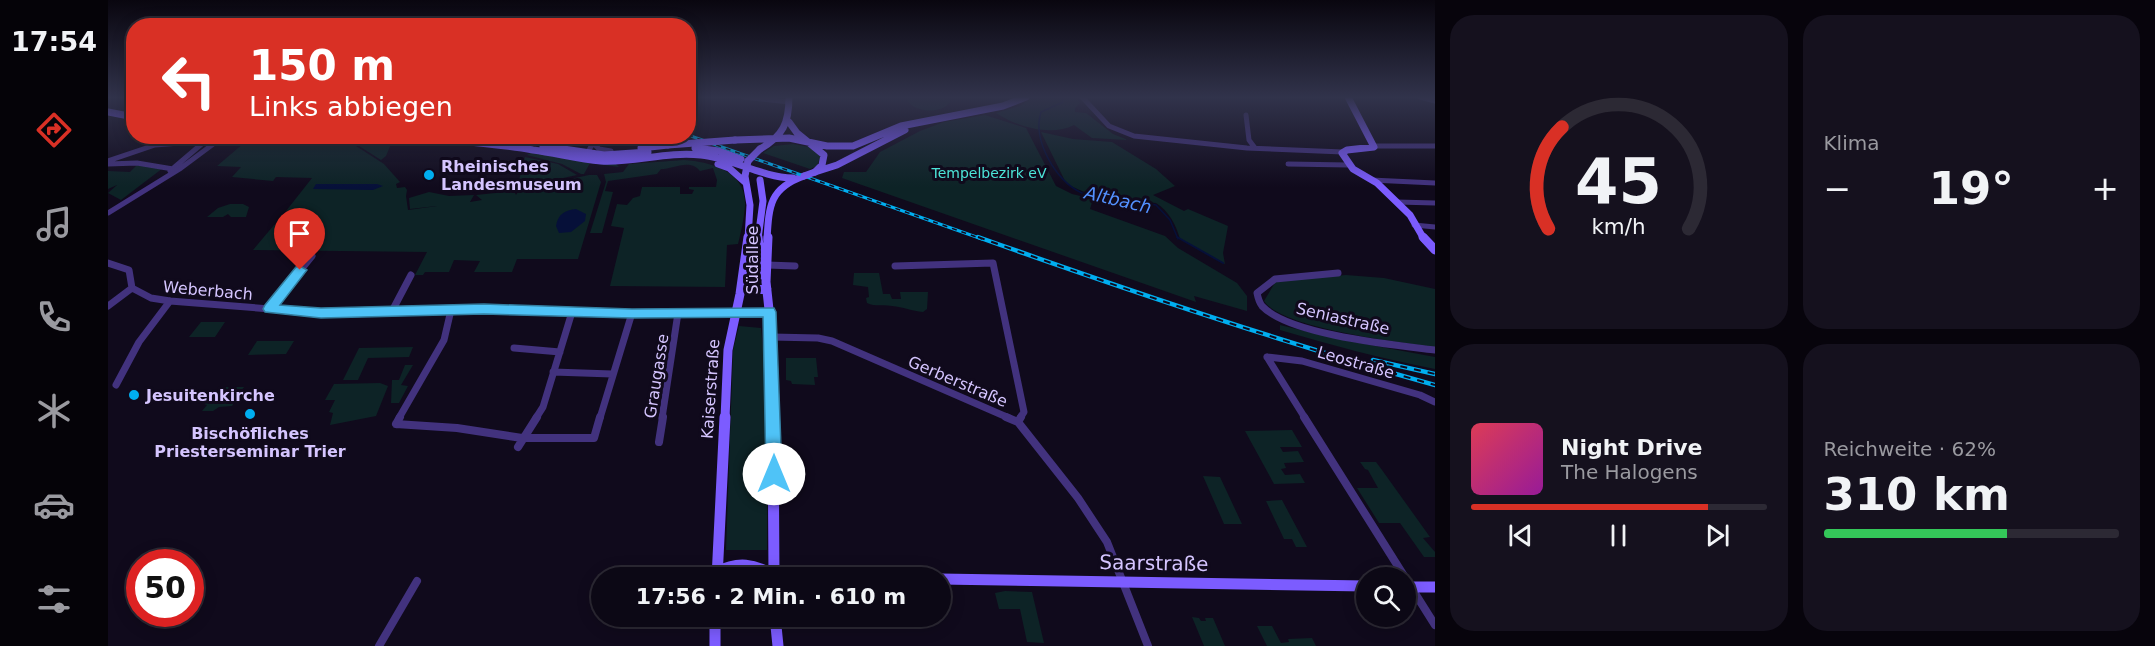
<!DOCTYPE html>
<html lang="de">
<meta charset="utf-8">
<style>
:root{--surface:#0c0815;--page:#15111e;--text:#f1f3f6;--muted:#9a9aa0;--line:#2c2934;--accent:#d93025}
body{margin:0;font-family:"DejaVu Sans",sans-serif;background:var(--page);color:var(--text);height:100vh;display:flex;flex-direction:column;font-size:22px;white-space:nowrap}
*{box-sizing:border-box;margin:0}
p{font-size:20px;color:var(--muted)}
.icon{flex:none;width:33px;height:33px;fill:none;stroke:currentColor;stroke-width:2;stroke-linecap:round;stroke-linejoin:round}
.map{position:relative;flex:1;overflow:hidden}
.side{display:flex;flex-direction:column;gap:15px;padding:15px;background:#07040c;width:720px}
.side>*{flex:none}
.guide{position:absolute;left:18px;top:18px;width:570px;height:126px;border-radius:24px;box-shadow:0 3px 15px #0003,0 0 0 2px var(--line);background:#d93025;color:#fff;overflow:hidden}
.controls{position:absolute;left:1248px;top:567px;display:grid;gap:12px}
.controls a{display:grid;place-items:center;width:60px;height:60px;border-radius:50%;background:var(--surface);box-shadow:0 3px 15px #0003,0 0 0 2px var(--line);font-size:30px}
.speed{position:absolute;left:18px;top:549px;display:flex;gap:12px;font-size:30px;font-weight:700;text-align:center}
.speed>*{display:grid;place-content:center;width:78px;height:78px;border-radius:50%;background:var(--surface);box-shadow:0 3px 15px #0003,0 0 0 2px var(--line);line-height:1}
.speed .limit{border:9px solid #d22;background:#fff;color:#111}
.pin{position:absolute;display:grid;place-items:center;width:51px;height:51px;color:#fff;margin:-62px -26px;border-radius:50% 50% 50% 0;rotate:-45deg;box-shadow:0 0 6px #0007}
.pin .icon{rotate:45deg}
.me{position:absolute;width:66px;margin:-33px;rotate:0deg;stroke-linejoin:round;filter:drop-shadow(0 0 4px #0008)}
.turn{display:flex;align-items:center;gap:21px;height:126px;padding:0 24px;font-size:27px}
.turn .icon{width:78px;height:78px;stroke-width:2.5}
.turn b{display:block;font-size:42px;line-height:51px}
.big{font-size:45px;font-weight:800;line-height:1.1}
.side .card{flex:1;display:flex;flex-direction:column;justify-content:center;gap:9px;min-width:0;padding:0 21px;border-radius:24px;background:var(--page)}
.side .dial{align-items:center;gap:0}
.dial svg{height:156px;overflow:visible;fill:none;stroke:var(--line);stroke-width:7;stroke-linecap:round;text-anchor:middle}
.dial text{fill:var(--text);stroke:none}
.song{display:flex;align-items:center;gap:18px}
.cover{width:72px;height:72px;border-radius:9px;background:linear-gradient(135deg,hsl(350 70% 55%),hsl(300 70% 35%))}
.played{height:6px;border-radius:3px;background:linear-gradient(90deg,var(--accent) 80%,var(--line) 80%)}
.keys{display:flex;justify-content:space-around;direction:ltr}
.heat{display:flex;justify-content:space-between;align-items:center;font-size:33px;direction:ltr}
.charge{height:9px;border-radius:4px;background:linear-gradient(90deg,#34c759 62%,var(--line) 0)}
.side .tiles{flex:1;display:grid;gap:15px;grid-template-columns:repeat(2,1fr)}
.trip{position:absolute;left:483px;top:567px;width:360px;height:60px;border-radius:30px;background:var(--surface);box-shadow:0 3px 15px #0003,0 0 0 2px var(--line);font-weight:800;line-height:60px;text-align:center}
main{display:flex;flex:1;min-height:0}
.menu{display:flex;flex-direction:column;width:108px;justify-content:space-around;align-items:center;background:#050308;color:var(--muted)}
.menu .icon{width:42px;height:42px}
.menu .selected{color:var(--accent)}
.menu b{font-size:27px;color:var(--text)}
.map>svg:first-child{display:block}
.green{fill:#0d2326}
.water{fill:#061039}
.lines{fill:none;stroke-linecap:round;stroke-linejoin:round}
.stream-far1{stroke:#061039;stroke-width:1.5}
.stream{stroke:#061039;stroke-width:2}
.street-far2{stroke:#42327e;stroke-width:5}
.street-far1{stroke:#42327e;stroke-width:7}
.street{stroke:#42327e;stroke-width:8}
.secondary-far2{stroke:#7c5cff;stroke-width:7}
.secondary-far1{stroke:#7c5cff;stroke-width:9}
.secondary{stroke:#7c5cff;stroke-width:11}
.rail-far1-casing{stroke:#00aef0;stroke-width:3}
.rail-casing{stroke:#00aef0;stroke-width:4.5}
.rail-far1{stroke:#100a1c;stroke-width:1.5;stroke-dasharray:5;stroke-linecap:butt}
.rail{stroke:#100a1c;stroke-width:2;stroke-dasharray:7;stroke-linecap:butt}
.secondary-bridge{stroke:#7c5cff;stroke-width:7}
.route{fill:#4fc3f7;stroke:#337fa1;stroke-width:1.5}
.poi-dot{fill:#00aef0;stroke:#100a1c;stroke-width:2}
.labels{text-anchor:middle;stroke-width:6;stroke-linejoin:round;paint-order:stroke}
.far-park-label{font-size:14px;fill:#4ce4d8;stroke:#100a1c}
.poi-label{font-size:16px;font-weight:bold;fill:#d5c5ff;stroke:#100a1c;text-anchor:start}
.street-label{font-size:16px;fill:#d5c5ff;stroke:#100a1c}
.water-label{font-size:18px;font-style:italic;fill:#5391ff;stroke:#100a1c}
.near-street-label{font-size:20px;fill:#d5c5ff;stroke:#100a1c}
</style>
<main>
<nav class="menu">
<b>17:54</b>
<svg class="icon selected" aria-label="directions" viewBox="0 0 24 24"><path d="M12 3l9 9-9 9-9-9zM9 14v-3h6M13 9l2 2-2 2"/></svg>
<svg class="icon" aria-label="music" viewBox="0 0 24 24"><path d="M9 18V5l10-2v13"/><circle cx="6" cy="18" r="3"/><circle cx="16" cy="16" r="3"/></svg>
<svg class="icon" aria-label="phone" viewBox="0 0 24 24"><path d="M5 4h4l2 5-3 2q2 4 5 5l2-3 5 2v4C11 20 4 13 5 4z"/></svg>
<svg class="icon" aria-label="climate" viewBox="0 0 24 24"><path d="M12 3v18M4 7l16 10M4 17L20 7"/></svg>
<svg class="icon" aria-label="car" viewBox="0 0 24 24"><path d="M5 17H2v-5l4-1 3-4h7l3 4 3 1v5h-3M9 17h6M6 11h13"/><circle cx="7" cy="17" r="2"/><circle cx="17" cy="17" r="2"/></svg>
<svg class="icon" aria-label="filters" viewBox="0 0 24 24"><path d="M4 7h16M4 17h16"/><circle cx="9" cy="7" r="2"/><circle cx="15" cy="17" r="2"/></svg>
</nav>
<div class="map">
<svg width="1327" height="646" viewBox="0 0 1327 646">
<rect width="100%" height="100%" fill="#100a1c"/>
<path class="green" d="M798,97H841L842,102C833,115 803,113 798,97Z
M926,97H968L972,103L967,108V112L978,113L1005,134L1020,140L984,138L966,125C943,137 909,127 888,113L912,106Z
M877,115L918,128L948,186L964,194L985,199L982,209L1057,236L1070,248L1129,283L1139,296V311L1086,296L1088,302L734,178L736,172H758L772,152L812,131L836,122Z
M933,132L965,139L1004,142L1048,169L1067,186L1045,195L1076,211L1080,209L1120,226L1115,253L1117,264L1072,239C1068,225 1061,211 1048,203C1025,200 973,198 957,181Z
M143,137H234L276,164L292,182L288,184L289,188L297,187L299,190L298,196L300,210L329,206L302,209L301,198L321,192L341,196L366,195L362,202L374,200L368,195L406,191L408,195L411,190L481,175H489L493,182L470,259H409L404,272H366L372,261L346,260L341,272H317L315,275H307L319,252L145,250L166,225L185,218L186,214L178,211L204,178L168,177L165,181L124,177L133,167L109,166Z
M237,137L283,144L278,156L273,160Z
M685,144L701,147L713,155L709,166L702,169L655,153L666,146Z
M424,152L508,164L511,167L482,163L476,174H473L454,164L419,155Z
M417,157L450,164L469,175L409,188Z
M576,160C604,162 639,172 637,206C636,219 633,232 630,244L619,245L617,287L502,286L516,228L503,226L509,204L519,205L525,198L532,196L534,187H572V194H584L586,190L581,189V187H608L609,180L605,168L592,171C582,158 565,169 553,169L549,174L500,181L497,191L505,192L494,233H482L498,182L496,174L515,172L521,164Z
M30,164L55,168L13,200L0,193L9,185L0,189V171L22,172Z
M122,204H135L141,207L138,217H123L120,214L115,217H99L110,208Z
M746,273H771L775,294H782L784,299H793L792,292H820L819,309L815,312C804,311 795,307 784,306C776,304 767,307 759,303L758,298L761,297L760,287L745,285Z
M1238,275L1276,278L1327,289V347C1292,342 1175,329 1156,301L1168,281Z
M93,322H117L107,337H81Z
M1172,325L1230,339L1327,357V369C1275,359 1223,345 1172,330Z
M631,326L653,328L660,398L659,550H618L625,350Z
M149,341H186L178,354L140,355Z
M305,347L301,357L260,358L250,380H235L251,348Z
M678,358H708L710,377H706L707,385L684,384L683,381L678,380Z
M297,365H305L293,385L300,386L291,403H283L284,380H291Z
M272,383L280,386L268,416L222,425L225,413L221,412L227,400H217L226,384Z
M114,387H136L124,406L111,407L105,411H94L99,405L96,404Z
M1184,430L1194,447H1172L1175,452L1190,451L1196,462L1176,463L1178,468L1173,469L1177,475L1192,474L1197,483L1166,484L1137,431Z
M1252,462H1268L1274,470L1322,537L1315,538L1327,552V557H1316L1292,523H1271L1249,488H1270L1260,470L1257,469Z
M1095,476L1112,477L1134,524H1116Z
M1174,500L1199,547H1188L1184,539H1176L1158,501Z
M897,591L924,592L936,643L919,642L912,609H891L887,593Z
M1084,617L1091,618L1093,621H1098L1097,618H1105L1117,646H1096Z
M1149,626H1164L1173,643L1181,642L1180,639L1204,638L1208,646H1159Z"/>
<path class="water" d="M208,184H269L275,186L265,190L205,189Z
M468,209L478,214L477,221L463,232L451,233L448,226C450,214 457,210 468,209Z"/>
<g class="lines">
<path class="stream-far1" d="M953,97L955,102L933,112C924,140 948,182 974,193L1048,205L1062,220L1070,239"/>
<path class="stream" d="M1069,237L1115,263"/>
<path class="street-far2" d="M635,97L681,102
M974,97L1001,126L1026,136L1139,148L1235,152
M1312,97L1327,101
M1138,115L1141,140L1147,148
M486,144L491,149L503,151
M1266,146H1327
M481,150L489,136
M0,161L47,145L97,141
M0,164L29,163L65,169
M1180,164L1241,165
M62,171L103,136
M1263,180L1327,183
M1289,202L1327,203
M0,213L73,168L116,136
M1306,225L1327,227"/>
<path class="street-far1" d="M0,263L21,270L24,288
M659,265L687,266
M787,266L885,263L916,412L912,418
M1230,273L1167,279L1149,293C1150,298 1151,302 1154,306C1181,335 1286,345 1327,350
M24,288L43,298L62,301L213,313L376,309L524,313L662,312
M0,306L24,288
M161,309L204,256
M283,313L303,275
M664,337L710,338L724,341L901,418
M406,348L452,352
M1159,357L1197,418
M1159,357L1194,361L1312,395L1327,402
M445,372L504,374
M8,385L31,342L62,301
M291,418L336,340L343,310
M428,418L435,407L464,312
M492,418L524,313
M554,418L570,313"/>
<path class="street" d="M898,417L910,422L970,498L999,542L1040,646
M1196,417L1327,625
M910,422L913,417
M288,424L349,428L414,438H486L492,417
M288,424L292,417
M551,442L555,417
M410,447L429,417
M599,573L609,572
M271,646L309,581"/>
<path class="secondary-far2" d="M1240,97L1266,147L1239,150L1234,153L1245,169L1269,183L1302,215L1316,239
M0,112L26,117
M681,122L689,133L716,155L714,165L707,172
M303,136C344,141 385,143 425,150C448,153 470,159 493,161C526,163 559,151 593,155C625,158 652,177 685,178
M627,140L681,138L719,146H745L793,126L895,106L918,97
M435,146L496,155L540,152
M533,148L560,145
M587,148L611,151L633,159
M652,149C675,136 681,123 681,97
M640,161L637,176L642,205L640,239
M610,164L621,168L638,183
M707,172L729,165L797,130
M650,239L655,201L652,180
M659,239C661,205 662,188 696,176"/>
<path class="secondary-far1" d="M650,237L654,275
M660,237L658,282L664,337L665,418
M1315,237L1327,250
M634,283L645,290L659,289
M617,418L620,350L632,294L640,237"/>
<path class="secondary" d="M665,417L666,578
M609,572C630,561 646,564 666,575
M609,572L620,578
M662,576L750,578
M609,578L617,417
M832,579L1258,586
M1298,587H1327
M607,616V646
M667,616L670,646"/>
<g class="rail-far1-casing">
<path id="rail-far1" d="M580,135L874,239"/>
</g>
<g class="rail-casing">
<path id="rail" d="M870,237C1021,291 1172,342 1327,385
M1265,360L1327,374"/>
</g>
<use href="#rail-far1" class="rail-far1"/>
<use href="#rail" class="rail"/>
<path class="secondary-bridge" d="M560,145L627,140
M640,161L652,149
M696,176L707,172"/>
</g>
<linearGradient id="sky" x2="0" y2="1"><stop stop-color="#09060f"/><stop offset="0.52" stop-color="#31334b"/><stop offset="1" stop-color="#31334b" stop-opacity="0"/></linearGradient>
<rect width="1327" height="187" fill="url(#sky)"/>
<path class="route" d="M192,266L199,270L172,305L213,308L376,304L524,309L666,308L668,312L674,474L672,479L666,481L660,479L658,474L655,317L524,318L376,314L213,318L157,312L155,309L157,305L188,267Z"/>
<g class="poi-dot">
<circle cx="321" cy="175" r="6"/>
<circle cx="26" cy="395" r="6"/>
<circle cx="142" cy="414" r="6"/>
</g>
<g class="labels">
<g class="far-park-label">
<text x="881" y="178">Tempelbezirk eV</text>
</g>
<g class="poi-label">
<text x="333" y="172">Rheinisches<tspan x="333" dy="18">Landesmuseum</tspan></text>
<text x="38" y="401">Jesuitenkirche</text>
<text x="142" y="439" text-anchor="middle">Bischöfliches<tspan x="142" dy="18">Priesterseminar Trier</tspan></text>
</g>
<g class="street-label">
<text transform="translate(644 260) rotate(-90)" y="6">Südallee</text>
<text transform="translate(100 290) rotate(5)" y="6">Weberbach</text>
<text transform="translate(1235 318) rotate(13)" y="6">Seniastraße</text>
<text transform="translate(1248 362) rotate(16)" y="6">Leostraße</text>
<text transform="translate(548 376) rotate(-81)" y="6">Graugasse</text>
<text transform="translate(850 381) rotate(23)" y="6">Gerberstraße</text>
<text transform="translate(602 389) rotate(-86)" y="6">Kaiserstraße</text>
</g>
<g class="water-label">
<text transform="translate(1010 200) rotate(13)" y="6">Altbach</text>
</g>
<g class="near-street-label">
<text transform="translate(1046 563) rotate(1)" y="7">Saarstraße</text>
</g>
</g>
</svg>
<div class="controls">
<a><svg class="icon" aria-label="search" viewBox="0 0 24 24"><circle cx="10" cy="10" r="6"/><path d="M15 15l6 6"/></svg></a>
</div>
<div class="speed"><div class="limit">50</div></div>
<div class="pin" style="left:192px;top:270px;background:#d93025"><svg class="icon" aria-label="arrive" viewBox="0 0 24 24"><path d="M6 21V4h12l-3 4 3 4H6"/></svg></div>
<svg class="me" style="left:666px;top:474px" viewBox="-20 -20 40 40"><circle r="19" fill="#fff"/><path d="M0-13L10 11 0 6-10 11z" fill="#4fc3f7"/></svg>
<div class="trip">17:56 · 2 Min. · 610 m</div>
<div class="guide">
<div class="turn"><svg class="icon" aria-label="left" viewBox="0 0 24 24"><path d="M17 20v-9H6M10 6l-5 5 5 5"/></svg><div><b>150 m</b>Links abbiegen</div></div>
</div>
</div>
<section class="side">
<div class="tiles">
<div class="card dial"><svg viewBox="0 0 100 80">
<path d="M14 69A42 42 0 1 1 86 69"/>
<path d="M14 69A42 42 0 0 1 21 17" stroke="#d93025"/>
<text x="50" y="56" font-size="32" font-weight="700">45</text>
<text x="50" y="72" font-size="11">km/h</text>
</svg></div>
<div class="card"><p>Klima</p>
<div class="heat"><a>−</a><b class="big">19°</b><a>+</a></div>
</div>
<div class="card">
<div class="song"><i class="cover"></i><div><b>Night Drive</b><p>The Halogens</p></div></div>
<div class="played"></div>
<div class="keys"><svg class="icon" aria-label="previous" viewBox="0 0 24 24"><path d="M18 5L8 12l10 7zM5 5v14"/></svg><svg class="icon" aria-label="pause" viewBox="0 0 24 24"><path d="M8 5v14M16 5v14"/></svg><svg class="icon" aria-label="next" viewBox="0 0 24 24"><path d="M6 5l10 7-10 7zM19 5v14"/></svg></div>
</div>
<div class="card"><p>Reichweite · 62%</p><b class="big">310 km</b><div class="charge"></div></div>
</div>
</section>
</main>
